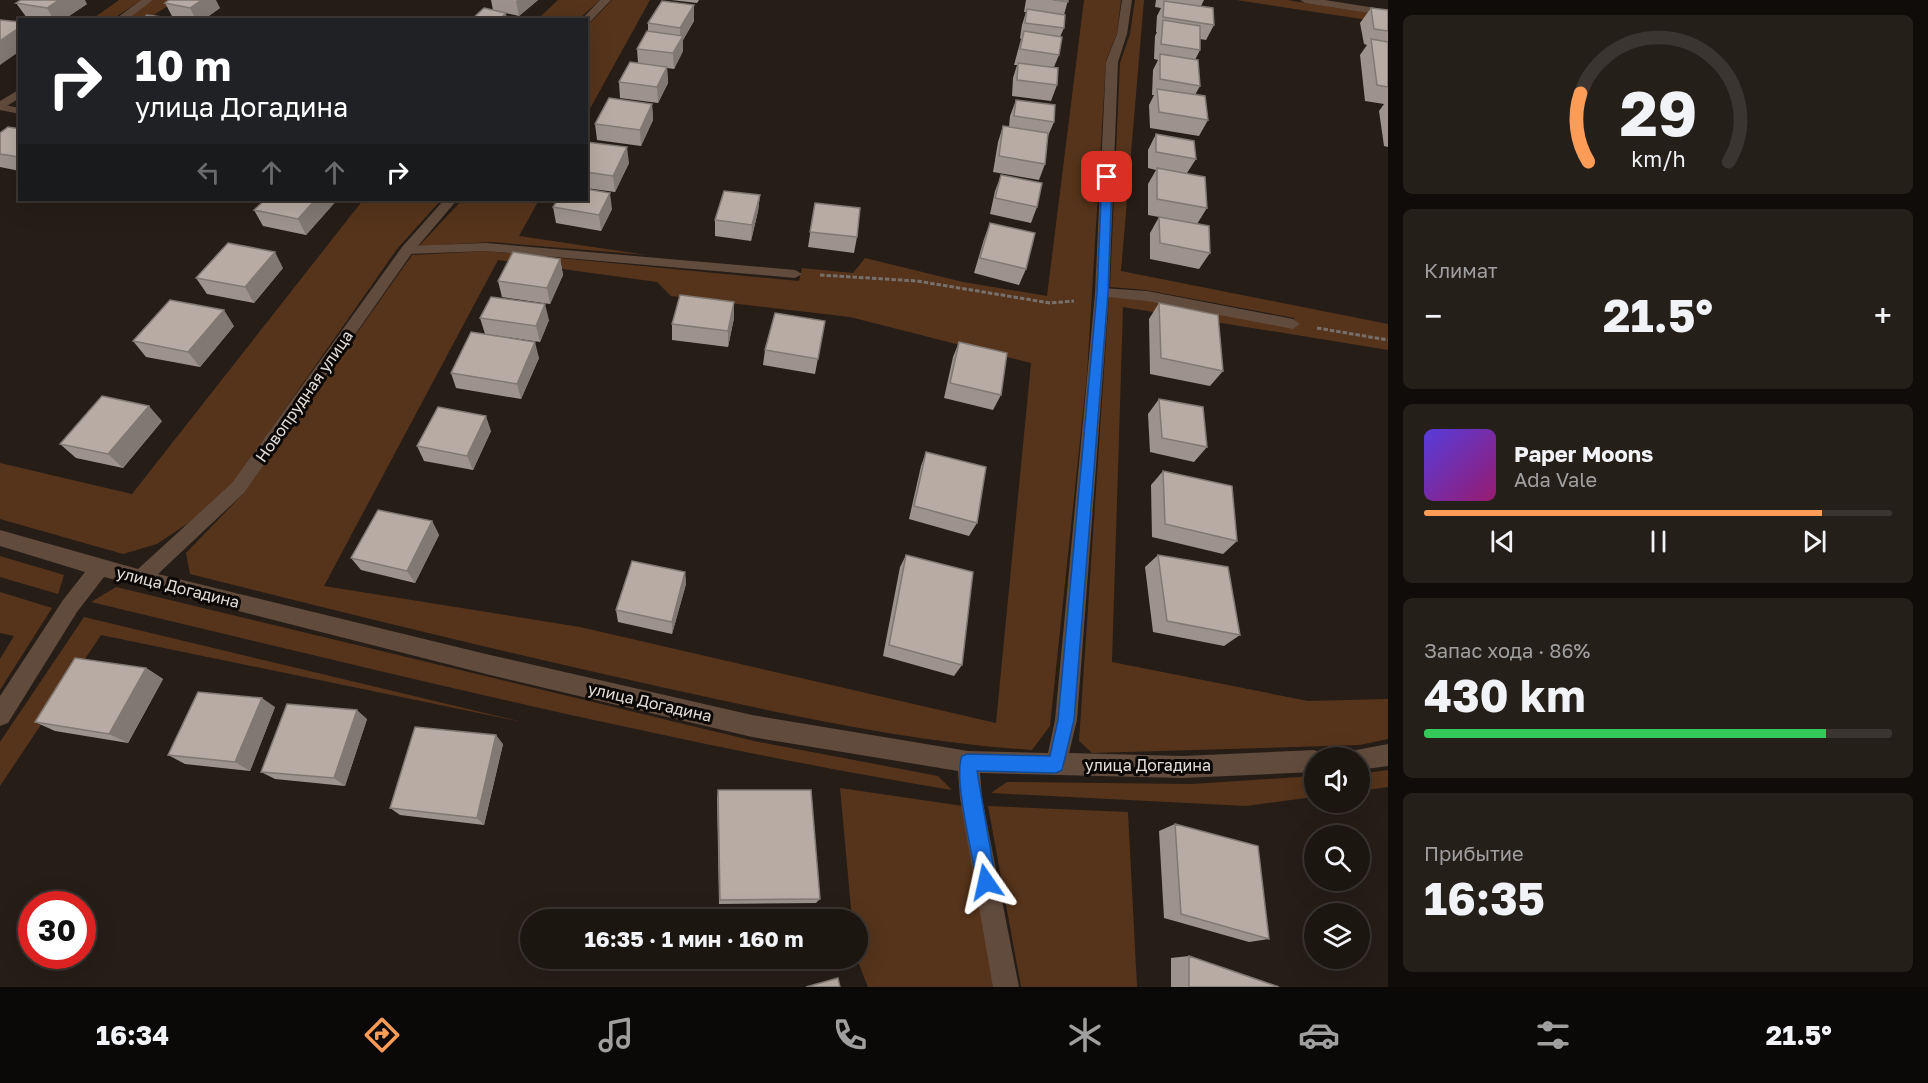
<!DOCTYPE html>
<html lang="ru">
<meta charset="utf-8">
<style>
:root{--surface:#1c1611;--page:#251f1a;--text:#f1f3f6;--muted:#a09f9f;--line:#3a3531;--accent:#fd9c56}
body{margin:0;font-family:"Golos Text",sans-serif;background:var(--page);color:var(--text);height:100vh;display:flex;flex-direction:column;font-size:22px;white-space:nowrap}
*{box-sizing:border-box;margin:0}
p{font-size:20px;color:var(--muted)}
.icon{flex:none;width:33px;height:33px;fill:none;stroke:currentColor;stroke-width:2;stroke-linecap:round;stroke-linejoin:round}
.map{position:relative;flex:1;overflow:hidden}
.details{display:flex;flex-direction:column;gap:15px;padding:15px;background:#0f0c09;width:540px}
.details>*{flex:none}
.top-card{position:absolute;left:18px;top:18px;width:570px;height:183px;border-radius:0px;box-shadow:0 6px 24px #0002,0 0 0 2px var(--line);background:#202124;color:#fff;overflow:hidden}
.controls{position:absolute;left:1304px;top:747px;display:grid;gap:12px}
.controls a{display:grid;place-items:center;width:66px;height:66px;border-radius:50%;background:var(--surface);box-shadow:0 6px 24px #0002,0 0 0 2px var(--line);font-size:30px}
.speed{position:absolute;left:18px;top:891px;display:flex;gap:12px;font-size:30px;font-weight:700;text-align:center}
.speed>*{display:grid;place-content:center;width:78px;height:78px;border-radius:50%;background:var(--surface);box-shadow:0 6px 24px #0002,0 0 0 2px var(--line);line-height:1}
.speed .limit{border:9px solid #d22;background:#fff;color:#111}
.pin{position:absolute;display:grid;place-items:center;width:51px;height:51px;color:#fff;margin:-26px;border-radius:12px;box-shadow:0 3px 9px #0006}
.me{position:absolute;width:66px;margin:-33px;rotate:349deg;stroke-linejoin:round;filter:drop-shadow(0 0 4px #0008)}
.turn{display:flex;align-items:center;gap:21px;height:126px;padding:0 18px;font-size:27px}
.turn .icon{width:78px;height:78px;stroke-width:2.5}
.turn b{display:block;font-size:42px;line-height:51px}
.lanes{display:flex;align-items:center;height:57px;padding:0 18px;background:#0003;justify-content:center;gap:30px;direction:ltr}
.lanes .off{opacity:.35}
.big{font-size:45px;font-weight:700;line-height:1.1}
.details .card{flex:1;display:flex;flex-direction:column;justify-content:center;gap:9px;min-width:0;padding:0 21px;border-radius:9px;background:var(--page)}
.details .dial{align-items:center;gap:0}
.dial svg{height:156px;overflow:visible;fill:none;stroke:var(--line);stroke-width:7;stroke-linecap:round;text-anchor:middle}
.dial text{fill:var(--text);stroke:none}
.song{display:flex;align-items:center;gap:18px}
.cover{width:72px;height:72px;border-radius:9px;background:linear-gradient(135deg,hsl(250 70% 55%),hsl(320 70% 35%))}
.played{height:6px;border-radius:3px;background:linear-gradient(90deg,var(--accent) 85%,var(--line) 85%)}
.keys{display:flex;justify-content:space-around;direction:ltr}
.heat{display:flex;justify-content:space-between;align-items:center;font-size:33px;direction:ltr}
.charge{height:9px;border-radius:4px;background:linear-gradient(90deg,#34c759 86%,var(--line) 0)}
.trip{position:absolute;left:520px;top:909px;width:348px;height:60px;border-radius:30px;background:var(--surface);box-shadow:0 6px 24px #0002,0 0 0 2px var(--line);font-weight:700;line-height:60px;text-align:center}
.menu{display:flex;height:96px;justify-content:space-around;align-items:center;background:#0b0907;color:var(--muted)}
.menu .icon{width:42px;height:42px}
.menu .active{color:var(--accent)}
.menu b{font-size:27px;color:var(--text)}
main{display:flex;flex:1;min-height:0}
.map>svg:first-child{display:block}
.green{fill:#56341b;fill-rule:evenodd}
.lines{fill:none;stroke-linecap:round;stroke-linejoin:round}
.path{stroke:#776f6a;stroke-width:3;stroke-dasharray:4.5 2;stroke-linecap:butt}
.service{fill:#614b3d;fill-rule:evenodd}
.minor{fill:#614b3d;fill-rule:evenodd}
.wall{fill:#9d938c}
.shaded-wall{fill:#807872}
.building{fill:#b7aba3;stroke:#807872;stroke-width:1.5}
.route{fill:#1a73e8;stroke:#114b97;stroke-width:1.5}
.labels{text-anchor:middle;stroke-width:6;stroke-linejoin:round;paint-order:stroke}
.street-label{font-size:16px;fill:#e3ddd9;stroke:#0c0806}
</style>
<main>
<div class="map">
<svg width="1388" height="987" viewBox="0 0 1388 987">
<rect width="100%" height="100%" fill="#261d17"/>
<path class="green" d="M119,0H141L113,19L91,20Z
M153,0H177L148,19L125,20Z
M558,0H600L579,19H538Z
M612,0H650L587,114V26Z
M1084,0H1121L1117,33L1106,61L1087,374L1050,726L1032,750C910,742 789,715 670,689C510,654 350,614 190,574L186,553L243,494L412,255L487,251L799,281L802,268L853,273L865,258L963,282L1047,296ZM498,260L657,282L671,296L850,317L1031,363L996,723L580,627L324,586Z
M1135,0H1144L1121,271L1388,324V350L1123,307L1112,662L1308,701L1388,699V739L1360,745L1092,753L1079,741L1109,297L1149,300L1295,328L1294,318L1146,290L1110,287L1120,63L1130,34Z
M1236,0H1287L1384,15L1388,23Z
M363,200H441L397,249L231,486L200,515L157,544L123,554L0,519V463L132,494Z
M462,200H539L519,236L647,255L491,242L419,246Z
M0,556L64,575L58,594L0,577Z
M116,587L754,741L938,776L952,790C662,742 377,670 91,602Z
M0,592L52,608L0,690V659L14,636L0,633Z
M84,617L527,723L101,635L0,786V742Z
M1388,770V787L1359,791V774Z
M1314,776V797L1246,806L991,793L1007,782L1192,784Z
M840,788L963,806L995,987H868L857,959L858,920L852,919Z
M988,806L1128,812L1137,987H1021Z"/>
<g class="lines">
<path class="path" d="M820,275L917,281L1050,303L1074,301
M1317,328L1388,340"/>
<path class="service" d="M0,104L20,108V114L0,110Z
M486,243L795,270L802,274L795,278L486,251L407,254L401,250L407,246Z
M1102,288L1147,291L1293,319L1300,324L1293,329L1147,301L1097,296L1095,293Z"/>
<path class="minor" d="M141,0H153L127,20H114Z
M600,0H611L590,22L581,20Z
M1122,0H1132L1127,34L1118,62L1109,293L1077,720L1069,753L1183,756L1314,750L1322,753L1324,758H1314V772L1183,778L980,773L982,798L1019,987H993L960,798L958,771L752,737L490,675L104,577L77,612L8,723L0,726V696L63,600L85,572L0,546V530L138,569L232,483L402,247L444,200H457L412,253L244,493L158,574L490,655L752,715L968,751L1048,753L1055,720L1095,293L1106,62L1117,34Z
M1300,0H1325L1388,10V16L1305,3Z
M20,89V98L0,110V101Z
M1388,744V766L1359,770V758H1349L1351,751Z"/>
</g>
<path class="wall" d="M491,0H538L519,16L493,10Z
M671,0H699L697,3Z
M1026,0H1068L1064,15V28L1060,37L1059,55L1054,67L1057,85L1051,101L1012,96L1013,78L1017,65H1014L1021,39L1020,38L1022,25L1026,12H1024Z
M1156,0H1204L1201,6L1214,25L1206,40L1200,39V50L1195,60L1200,86L1195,95L1208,120L1199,136L1150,128L1149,105L1154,95H1152L1153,70L1158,60L1154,59L1155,36L1157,32H1156L1157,16L1161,8L1155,7Z
M16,3L87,4L63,20H33L27,18Z
M165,3L220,8L203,20H141L173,18Z
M1371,8L1388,10V147L1384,146L1379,111L1384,104L1365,101L1360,55L1367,45L1364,44L1360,23Z
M694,21L683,40V51L674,69L667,68L668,83L658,103L620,98L619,82L638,63L637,49L648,31V23Z
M1016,100L1054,122L1048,136L1045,164L1039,180L993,172L998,142L1003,126L1009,127L1010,116Z
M652,104L653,120L641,146L597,140L595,124Z
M20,129V171L0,167V133Z
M1156,134L1196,159L1187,173L1207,208L1197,224L1210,253L1199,269L1150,259V233L1159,217L1148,215V184L1156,170L1148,168V150Z
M586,142L629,163L615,192L586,188Z
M1001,175L1037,207L1031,223L990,214L995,191Z
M760,195L758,211L751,241L715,236V220Z
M265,200H337L306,235L263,226L254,210Z
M815,203L857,237L854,253L808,247Z
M553,207L612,209L601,231L556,223Z
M990,223L1026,269L1019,285L974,273L984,239Z
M560,259L563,275L550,304L502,297L498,281Z
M283,268L254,303L207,294L196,278Z
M734,302V318L728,347L672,340V324Z
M1159,303L1223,371L1210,386L1150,374L1149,319Z
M480,318L549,320L540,342L485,334Z
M825,321L815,374L763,365L765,350Z
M234,326L200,367L146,357L133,341Z
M959,342L1001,395L993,410L944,398L953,357Z
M539,358L521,399L456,388L451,373Z
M1159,399L1207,447L1194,462L1150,452L1148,414Z
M162,421L123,468L76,458L60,444Z
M491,431L473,470L424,461L417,446Z
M926,452L977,523L969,536L909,519L921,466Z
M1163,471L1237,541L1223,554L1152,537L1151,485Z
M432,521L439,535L415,583L361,570L351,558Z
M906,555L962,665L954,676L883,656L900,567Z
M1158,555L1240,635L1224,646L1153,632L1145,567Z
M685,572L686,584L672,634L618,622L616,610Z
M146,668L163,679L128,743L55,731L35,722Z
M275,707L250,771L185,764L168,755Z
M367,719L345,786L275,779L261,772Z
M503,744L484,825L400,815L390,808Z
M718,790L820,899L816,903L719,904L717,798Z
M1175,824L1269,939L1249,942L1164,918L1159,831Z
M1189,956L1279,987H1171V958Z"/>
<path class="shaded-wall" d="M59,0H85L87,4L63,20H54L47,8Z
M202,0H216L220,8L203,20H196L190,8Z
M518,0H538L519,16L516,1Z
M694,5V21L683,40V51L674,69L673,53L680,40V28Z
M506,13L507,20H499Z
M20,27V51L0,65V41Z
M667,67L668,83L658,103L657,87Z
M652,104L653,120L641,146L640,130Z
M627,147L629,163L615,192L613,176Z
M610,193L612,209L601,231L599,215Z
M760,195L758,211L751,241L752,225Z
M315,200H337L306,235L298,219Z
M275,252L283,268L254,303L245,287Z
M560,259L563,275L550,304L547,288Z
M734,302V318L728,347V331Z
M545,304L549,320L540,342L536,326Z
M224,310L234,326L200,367L188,352Z
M535,342L539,358L521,399L517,384Z
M149,406L162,421L123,468L108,454Z
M486,416L491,431L473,470L467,456Z
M432,521L439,535L415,583L407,571Z
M685,572L686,584L672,634V622Z
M146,668L163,679L128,743L109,734Z
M262,698L275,707L250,771L235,762Z
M357,710L367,719L345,786L334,778Z
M496,735L503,744L484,825L477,818Z"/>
<path class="building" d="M21,0H59L47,8L16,3Z
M169,0H202L190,8L165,3Z
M1053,0H1068V2Z
M662,1L694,5L680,28L648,23Z
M1164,1L1213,8L1214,25L1163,17Z
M484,8L506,13L499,20H471Z
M1371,8L1388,10V31L1374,29Z
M1027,9L1065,15L1064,28L1025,23Z
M147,15L177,19L141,20Z
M0,20L20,22V27L0,41Z
M1163,20L1200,26V50L1161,44Z
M647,31L683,36L673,53L637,49Z
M1024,31L1062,37L1059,55L1020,49Z
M1371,39L1388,42V87L1377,85Z
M1160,54L1198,60L1200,86L1160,79Z
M630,62L667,67L657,87L619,82Z
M1018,63L1058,68L1057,85L1017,80Z
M1157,89L1205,96L1208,120L1159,112Z
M609,98L652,104L640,130L595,124Z
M1016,100L1055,105L1054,122L1014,116Z
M1003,126L1048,133L1045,164L999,156Z
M8,127L20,129L19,157L0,154V133Z
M1156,134L1194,141L1196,159L1156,152Z
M586,142L627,147L613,176L586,172Z
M1157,168L1205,177L1207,208L1157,199Z
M1001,175L1042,183L1037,207L995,198Z
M586,189L610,193L599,215L553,207L558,200H586Z
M724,191L760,195L752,225L715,220Z
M265,200H315L298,219L254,210Z
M815,203L860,208L857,237L810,232Z
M1159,217L1209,226L1210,253L1160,243Z
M990,223L1035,233L1026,269L980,258Z
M228,243L275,252L245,287L196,278Z
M513,252L560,259L547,288L498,281Z
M680,295L734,302L728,331L672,324Z
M491,297L545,304L536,326L480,318Z
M170,300L224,310L188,352L133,341Z
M1159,303L1218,315L1223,371L1161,358Z
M775,313L825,321L818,359L765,350Z
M471,332L535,342L517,384L451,373Z
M959,342L1007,353L1001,395L950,383Z
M102,396L149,406L108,454L60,444Z
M1159,399L1203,407L1207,447L1162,438Z
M438,407L486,416L467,456L417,446Z
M926,452L986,467L977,523L914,506Z
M1163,471L1232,486L1237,541L1165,524Z
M378,510L432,521L407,571L351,558Z
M906,555L973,572L962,665L889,645Z
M1158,555L1228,567L1240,635L1167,621Z
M632,561L685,572L672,622L616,610Z
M75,658L146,668L109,734L35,722Z
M198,692L262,698L235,762L168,755Z
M287,704L357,710L334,778L261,772Z
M415,727L496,735L477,818L390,808Z
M718,790H811L820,899L720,900Z
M1175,824L1258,846L1269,939L1181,914Z
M1189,956L1279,987H1189Z
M838,978L840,987H806Z"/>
<path class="route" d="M1107,174L1112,177L1108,293L1074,720L1062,770L1056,773L977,771L996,882L993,888L986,891L980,888L977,882C973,856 953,778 962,756L968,754L1050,756L1058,720L1097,293L1102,177Z"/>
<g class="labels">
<g class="street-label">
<text transform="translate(304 396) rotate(-55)" y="6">Новопрудная улица</text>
<text transform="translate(178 587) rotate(14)" y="6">улица Догадина</text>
<text transform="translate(650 702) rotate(13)" y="6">улица Догадина</text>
<text x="1148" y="771">улица Догадина</text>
</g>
</g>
</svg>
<div class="controls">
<a><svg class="icon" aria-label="sound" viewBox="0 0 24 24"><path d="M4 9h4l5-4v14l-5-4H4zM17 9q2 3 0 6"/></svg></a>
<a><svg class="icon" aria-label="search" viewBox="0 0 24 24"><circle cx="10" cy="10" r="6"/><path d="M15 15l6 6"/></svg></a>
<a><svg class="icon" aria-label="layers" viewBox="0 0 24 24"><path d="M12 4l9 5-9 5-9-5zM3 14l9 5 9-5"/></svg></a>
</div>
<div class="speed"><div class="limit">30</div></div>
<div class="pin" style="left:1107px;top:177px;background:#d93025"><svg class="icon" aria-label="arrive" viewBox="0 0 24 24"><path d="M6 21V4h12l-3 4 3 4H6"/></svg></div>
<svg class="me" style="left:986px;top:882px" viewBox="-20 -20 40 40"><path d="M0-17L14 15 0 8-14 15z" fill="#1a73e8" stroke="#fff" stroke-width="4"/></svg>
<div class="trip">16:35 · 1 мин · 160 m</div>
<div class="top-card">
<div class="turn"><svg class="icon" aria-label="right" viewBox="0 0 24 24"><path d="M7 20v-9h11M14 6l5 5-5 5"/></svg><div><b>10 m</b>улица Догадина</div></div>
<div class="lanes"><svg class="icon off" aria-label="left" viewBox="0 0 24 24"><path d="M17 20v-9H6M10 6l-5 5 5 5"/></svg><svg class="icon off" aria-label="ahead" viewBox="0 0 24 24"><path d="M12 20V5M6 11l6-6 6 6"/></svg><svg class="icon off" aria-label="ahead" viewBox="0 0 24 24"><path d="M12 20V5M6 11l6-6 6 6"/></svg><svg class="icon" aria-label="right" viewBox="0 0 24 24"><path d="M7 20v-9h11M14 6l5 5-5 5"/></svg></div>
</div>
</div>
<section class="details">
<div class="card dial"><svg viewBox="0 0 100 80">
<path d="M14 69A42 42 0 1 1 86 69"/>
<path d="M14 69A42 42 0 0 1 10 34" stroke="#fd9c56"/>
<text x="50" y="56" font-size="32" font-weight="700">29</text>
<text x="50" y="72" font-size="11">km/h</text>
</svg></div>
<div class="card"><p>Климат</p>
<div class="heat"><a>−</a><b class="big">21.5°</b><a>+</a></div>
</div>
<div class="card">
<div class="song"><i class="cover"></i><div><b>Paper Moons</b><p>Ada Vale</p></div></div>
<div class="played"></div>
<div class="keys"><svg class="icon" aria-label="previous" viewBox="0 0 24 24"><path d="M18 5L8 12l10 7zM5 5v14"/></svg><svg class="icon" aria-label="pause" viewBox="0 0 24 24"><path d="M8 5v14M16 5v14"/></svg><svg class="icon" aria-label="next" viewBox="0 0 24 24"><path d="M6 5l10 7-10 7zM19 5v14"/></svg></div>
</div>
<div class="card"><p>Запас хода · 86%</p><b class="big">430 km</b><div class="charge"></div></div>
<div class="card"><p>Прибытие</p><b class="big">16:35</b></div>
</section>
</main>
<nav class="menu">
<b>16:34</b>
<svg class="icon active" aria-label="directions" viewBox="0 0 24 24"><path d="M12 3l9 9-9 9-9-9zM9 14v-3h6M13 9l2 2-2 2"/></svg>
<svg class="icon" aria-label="music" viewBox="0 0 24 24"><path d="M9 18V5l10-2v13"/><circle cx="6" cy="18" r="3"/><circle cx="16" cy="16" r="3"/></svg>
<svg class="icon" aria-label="phone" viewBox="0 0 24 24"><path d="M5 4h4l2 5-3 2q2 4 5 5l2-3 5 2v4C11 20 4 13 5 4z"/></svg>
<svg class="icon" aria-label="climate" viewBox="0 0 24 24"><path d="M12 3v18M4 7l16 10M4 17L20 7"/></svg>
<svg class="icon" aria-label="car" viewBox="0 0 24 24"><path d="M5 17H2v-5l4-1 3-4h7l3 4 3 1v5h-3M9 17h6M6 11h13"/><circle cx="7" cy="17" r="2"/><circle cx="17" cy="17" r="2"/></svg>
<svg class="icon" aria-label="filters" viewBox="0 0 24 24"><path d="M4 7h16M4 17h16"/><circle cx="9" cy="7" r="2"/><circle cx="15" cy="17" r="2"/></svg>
<b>21.5°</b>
</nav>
